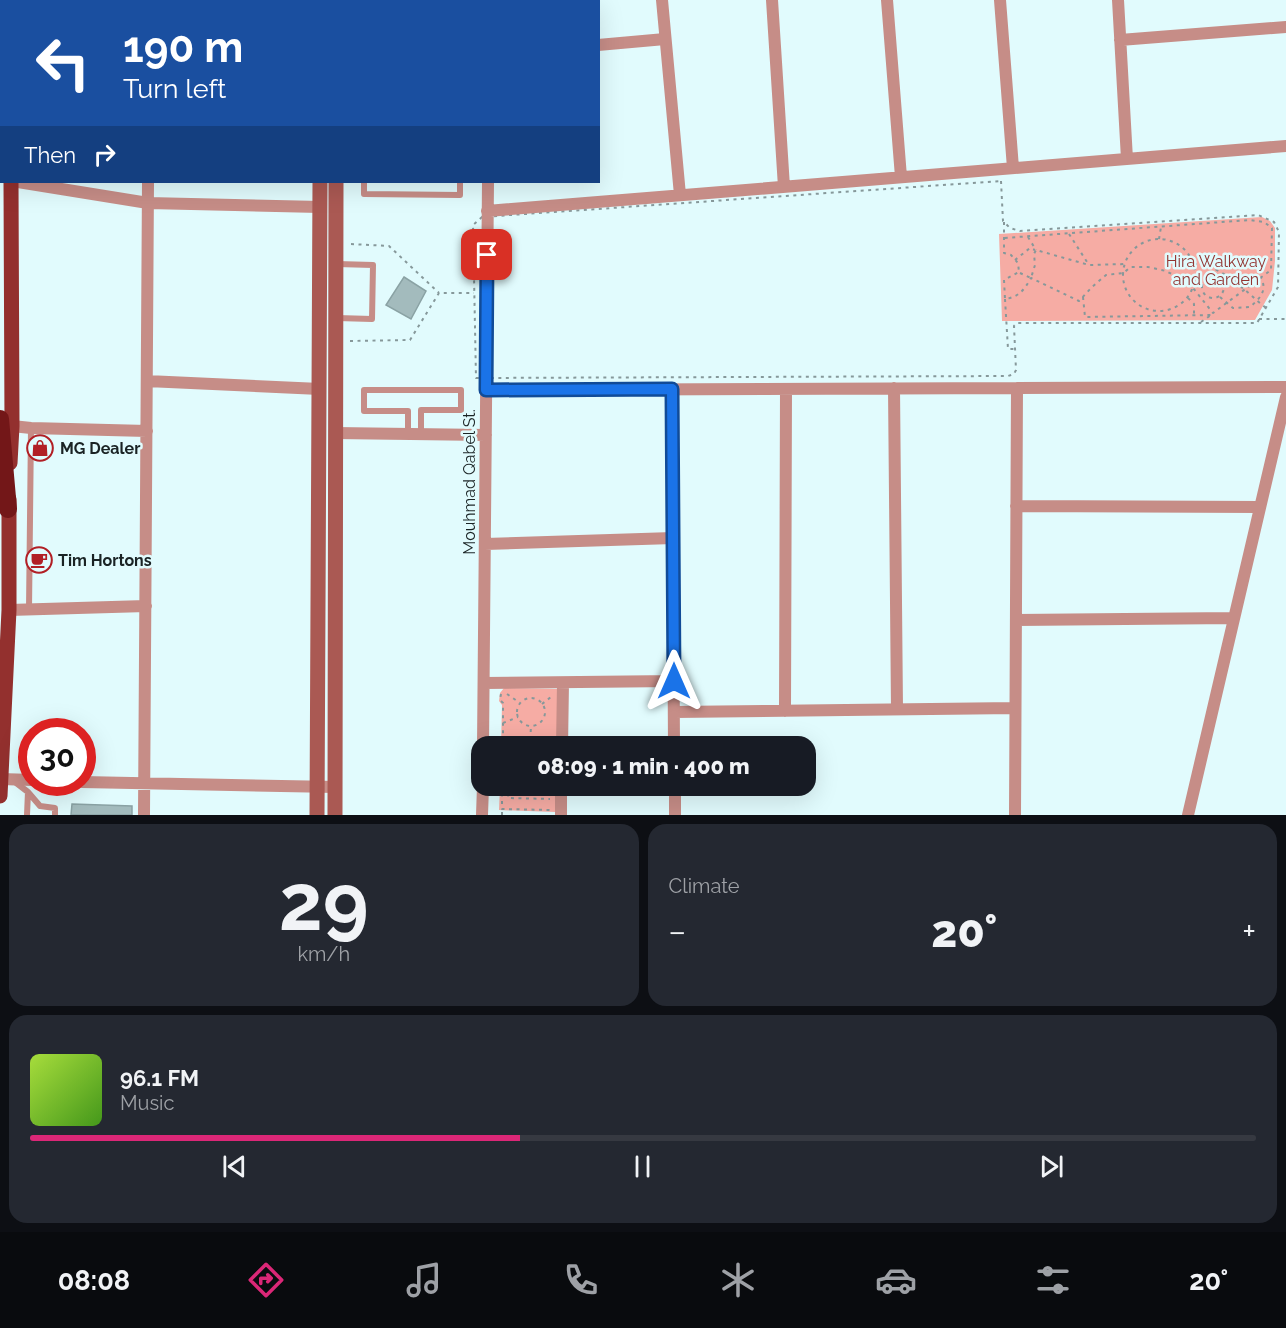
<!DOCTYPE html>
<meta charset="utf-8">
<style>
:root{--surface:#171b24;--page:#242831;--text:#f1f3f6;--muted:#9ea1a6;--line:#363941;--accent:#db2777}
body{margin:0;font-family:Raleway,sans-serif;background:var(--page);color:var(--text);height:100vh;display:flex;flex-direction:column;font-size:22px;white-space:nowrap}
*{box-sizing:border-box;margin:0}
p{font-size:20px;color:var(--muted)}
.icon{flex:none;width:33px;height:33px;fill:none;stroke:currentColor;stroke-width:2;stroke-linecap:round;stroke-linejoin:round}
.map{position:relative;height:815px;overflow:hidden}
.details{display:flex;flex-direction:column;gap:9px;padding:9px;background:#0d0f14;flex:1}
.details>*{flex:none}
.banner{position:absolute;left:0px;top:0px;width:600px;height:183px;box-shadow:0 6px 24px #0002;background:#1a4fa0;color:#fff;overflow:hidden}
.speed{position:absolute;left:18px;top:718px;display:flex;gap:12px;font-size:30px;font-weight:700;text-align:center}
.speed>*{display:grid;place-content:center;width:78px;height:78px;border-radius:50%;background:var(--surface);box-shadow:0 6px 24px #0002;line-height:1}
.speed .limit{border:9px solid #d22;background:#fff;color:#111}
.pin{position:absolute;display:grid;place-items:center;width:51px;height:51px;color:#fff;margin:-26px;border-radius:12px;box-shadow:0 3px 9px #0006}
.me{position:absolute;width:66px;margin:-33px;rotate:0deg;stroke-linejoin:round;filter:drop-shadow(0 0 4px #0008)}
.turn{display:flex;align-items:center;gap:21px;height:126px;padding:0 24px;font-size:27px}
.turn .icon{width:78px;height:78px;stroke-width:2.5}
.turn b{display:block;font-size:42px;line-height:51px}
.then{display:flex;align-items:center;height:57px;padding:0 24px;background:#0003;gap:12px;font-size:22px}
.big{font-size:45px;font-weight:800;line-height:1.1}
.details .widget{flex:1;display:flex;flex-direction:column;justify-content:center;gap:9px;min-width:0;padding:0 21px;border-radius:18px;background:var(--page)}
.details .dial{align-items:center;gap:0}
.dial b{font-size:78px;line-height:1}
.song{display:flex;align-items:center;gap:18px}
.cover{width:72px;height:72px;border-radius:9px;background:linear-gradient(135deg,hsl(80 70% 55%),hsl(100 70% 35%))}
.played{height:6px;border-radius:3px;background:linear-gradient(90deg,var(--accent) 40%,var(--line) 40%)}
.keys{display:flex;justify-content:space-around;direction:ltr}
.heat{display:flex;justify-content:space-between;align-items:center;font-size:33px;direction:ltr}
.details .tiles{flex:1;display:grid;gap:9px;grid-template-columns:1fr 1fr}
.widget:last-child{grid-column:span 2}
.trip{position:absolute;left:471px;top:736px;width:345px;height:60px;border-radius:18px;background:var(--surface);box-shadow:0 6px 24px #0002;font-weight:800;line-height:60px;text-align:center}
.dock{display:flex;height:96px;justify-content:space-around;align-items:center;background:#090b0e;color:var(--muted)}
.dock .icon{width:42px;height:42px}
.dock .current{color:var(--accent)}
.dock b{font-size:27px;color:var(--text)}
.map>svg:first-child{display:block}
.green{fill:#f6aca4}
.building{fill:#a3bbbd;stroke:#8aa2a4;stroke-width:1.5}
.lines{fill:none;stroke-linecap:round;stroke-linejoin:round}
.path{stroke:#86989a;stroke-width:2;stroke-dasharray:3 4.5;stroke-linecap:butt}
.lane{stroke:#c68d87;stroke-width:6}
.street{stroke:#c68d87;stroke-width:12}
.secondary{stroke:#aa5953;stroke-width:15}
.primary{stroke:#93302e;stroke-width:15}
.highway{stroke:#731718;stroke-width:18}
.route-casing{stroke:#114b97;stroke-width:15}
.route{stroke:#1a73e8;stroke-width:10}
.labels{text-anchor:middle;stroke-width:5;stroke-linejoin:round;paint-order:stroke}
.park-label{font-size:16px;fill:#923431;stroke:#e1fbfd}
.poi-label{font-size:16px;font-weight:bold;fill:#1a2324;stroke:#e1fbfd;text-anchor:start}
.street-label{font-size:16px;fill:#1a2324;stroke:#e1fbfd}
</style>
<div class="map">
<svg width="1286" height="815" viewBox="0 0 1286 815">
<rect width="100%" height="100%" fill="#e1fbfd"/>
<path class="green" d="M1262,217L1270,221L1275,228V261L1272,290L1255,320L1002,321L999,234Z
M504,688L558,689L560,747H501L502,705L499,701L500,693Z
M500,786H560L555,812L499,810Z"/>
<path class="building" d="M404,277L426,291L411,319L386,305Z
M72,804L132,806V815H71Z"/>
<g class="lines">
<path class="path" d="M1001,181L1003,221L1010,228L1020,231L1258,215L1274,222L1279,232L1278,287L1257,323H1017L1014,326L1016,370L1014,374L1008,376L476,378L473,225L482,217Z
M1004,222V253L1011,255L1018,263L1019,272L1004,280L1005,299C1019,297 1024,290 1031,278L1079,301L1092,287L1106,275L1123,273L1131,267H1148L1166,271L1179,278L1193,288L1213,313L1271,270L1272,228L1264,222L1250,220L1004,238
M1069,234L1089,265
M1028,237L1036,250
M1123 275a36 36 0 1 1 72 0a36 36 0 1 1-72 0Z
M1159,239L1161,227
M351,244L389,246L439,293
M1015,260L1030,248L1035,250
M1194,264C1221,264 1246,292 1266,308
M1020,273L1031,278L1035,265L1034,254L1036,250L1089,265L1125,264
M1202 287a11 11 0 1 1 22 0a11 11 0 1 1-22 0Z
M1083,297L1085,317L1211,315
M1220,297L1233,308L1250,307C1259,299 1268,291 1261,278
M1188,298L1194,304V314
M1005,299L1008,349H1015
M1259,319H1286
M1201,322L1211,315
M350,341L410,340L439,293H474
M501,694L500,700L503,703V747
M507,694L520,703
M517 712a14 14 0 1 1 28 0a14 14 0 1 1-28 0Z
M542,704L551,697
M503,723L518,717
M530,747L531,725
M502,786V809L552,810
M509,786L508,798L550,799
M502,815V809"/>
<path class="lane" d="M364,182V194L460,195V182
M337,318L372,319L373,265L337,264
M408,434V411H364V390H461V410H421V434
M29,610L31,428
M15,782L28,792L27,815
M28,792L40,806L55,808V815"/>
<path class="street" d="M662,0L680,195
M772,0L784,187
M887,0L901,177
M1000,0L1013,168
M1118,0L1127,159
M149,2V0
M489,2V0
M1120,40L1286,27
M598,45L665,39
M18,182L148,203L320,207
M487,211L1286,146
M147,381L320,389
M894,388L897,709
M672,389L674,747
M486,390L1286,387
M12,426L31,428L147,431
M335,433L486,435
M1016,506L1260,507
M485,544L673,538
M9,610L146,606
M1016,620L1234,618
M484,683L674,681
M785,711L786,389
M674,712L1015,708
M483,747L488,182
M562,747L563,683
M1,779L32,780
M82,782L335,787
M675,786V815
M144,815L148,182
M482,815L483,786
M561,815V786
M1015,815L1017,388
M1188,815L1286,397"/>
<path class="secondary" d="M321,2V0
M338,2V0
M317,815L320,182
M335,815L336,182"/>
<path class="primary" d="M12,2V0
M10,463L12,426L11,182
M0,796L9,610V499"/>
<path class="highway" d="M0,419L8,509"/>
</g>
<g class="lines">
<g class="route-casing">
<path id="route" d="M487,255L486,390L672,389L674,681"/>
</g>
<use href="#route" class="route"/>
</g>
<defs>
<g id="shop-ring" transform="scale(1.35)"><circle r="9.5" fill="#e1fbfd" stroke="#b11f25" stroke-width="1.5"/><path d="M-5-2.5h2.3a2.7 3.5 0 0 1 5.4 0H5L5.5 6h-11ZM-1.5-2.5h3a1.5 2.3 0 0 0-3 0Z" fill="#b11f25"/></g>
<g id="cafe-ring" transform="scale(1.35)"><circle r="9.5" fill="#e1fbfd" stroke="#b11f25" stroke-width="1.5"/><path d="M-5.5-4.5H6V0H3Q3 3.5 0 3.5H-2.5Q-5.5 3.5-5.5 0ZM3-3.2v2h1.7v-2ZM-6 4.5H4V6H-6Z" fill="#b11f25"/></g>
</defs>
<g fill-rule="evenodd">
<use href="#shop-ring" x="40" y="448"/>
<use href="#cafe-ring" x="39" y="560"/>
</g>
<g class="labels">
<g class="park-label">
<text x="1216" y="267">Hira Walkway<tspan x="1216" dy="18">and Garden</tspan></text>
</g>
<g class="poi-label">
<text x="60" y="454">MG Dealer</text>
<text x="58" y="566">Tim Hortons</text>
</g>
<g class="street-label">
<text transform="translate(469 482) rotate(-90)" y="6">Mouhmad Qabel St.</text>
</g>
</g>
</svg>
<div class="speed"><div class="limit">30</div></div>
<div class="pin" style="left:487px;top:255px;background:#d93025"><svg class="icon" aria-label="arrive" viewBox="0 0 24 24"><path d="M6 21V4h12l-3 4 3 4H6"/></svg></div>
<svg class="me" style="left:674px;top:681px" viewBox="-20 -20 40 40"><path d="M0-17L14 15 0 8-14 15z" fill="#1a73e8" stroke="#fff" stroke-width="4"/></svg>
<div class="trip">08:09 · 1 min · 400 m</div>
<div class="banner">
<div class="turn"><svg class="icon" aria-label="left" viewBox="0 0 24 24"><path d="M17 20v-9H6M10 6l-5 5 5 5"/></svg><div><b>190 m</b>Turn left</div></div>
<div class="then">Then<svg class="icon" aria-label="right" viewBox="0 0 24 24"><path d="M7 20v-9h11M14 6l5 5-5 5"/></svg></div>
</div>
</div>
<section class="details">
<div class="tiles">
<div class="widget dial"><b>29</b><p>km/h</p></div>
<div class="widget"><p>Climate</p>
<div class="heat"><a>−</a><b class="big">20°</b><a>+</a></div>
</div>
<div class="widget">
<div class="song"><i class="cover"></i><div><b>96.1 FM</b><p>Music</p></div></div>
<div class="played"></div>
<div class="keys"><svg class="icon" aria-label="previous" viewBox="0 0 24 24"><path d="M18 5L8 12l10 7zM5 5v14"/></svg><svg class="icon" aria-label="pause" viewBox="0 0 24 24"><path d="M8 5v14M16 5v14"/></svg><svg class="icon" aria-label="next" viewBox="0 0 24 24"><path d="M6 5l10 7-10 7zM19 5v14"/></svg></div>
</div>
</div>
</section>
<nav class="dock">
<b>08:08</b>
<svg class="icon current" aria-label="directions" viewBox="0 0 24 24"><path d="M12 3l9 9-9 9-9-9zM9 14v-3h6M13 9l2 2-2 2"/></svg>
<svg class="icon" aria-label="music" viewBox="0 0 24 24"><path d="M9 18V5l10-2v13"/><circle cx="6" cy="18" r="3"/><circle cx="16" cy="16" r="3"/></svg>
<svg class="icon" aria-label="phone" viewBox="0 0 24 24"><path d="M5 4h4l2 5-3 2q2 4 5 5l2-3 5 2v4C11 20 4 13 5 4z"/></svg>
<svg class="icon" aria-label="climate" viewBox="0 0 24 24"><path d="M12 3v18M4 7l16 10M4 17L20 7"/></svg>
<svg class="icon" aria-label="car" viewBox="0 0 24 24"><path d="M5 17H2v-5l4-1 3-4h7l3 4 3 1v5h-3M9 17h6M6 11h13"/><circle cx="7" cy="17" r="2"/><circle cx="17" cy="17" r="2"/></svg>
<svg class="icon" aria-label="filters" viewBox="0 0 24 24"><path d="M4 7h16M4 17h16"/><circle cx="9" cy="7" r="2"/><circle cx="15" cy="17" r="2"/></svg>
<b>20°</b>
</nav>
